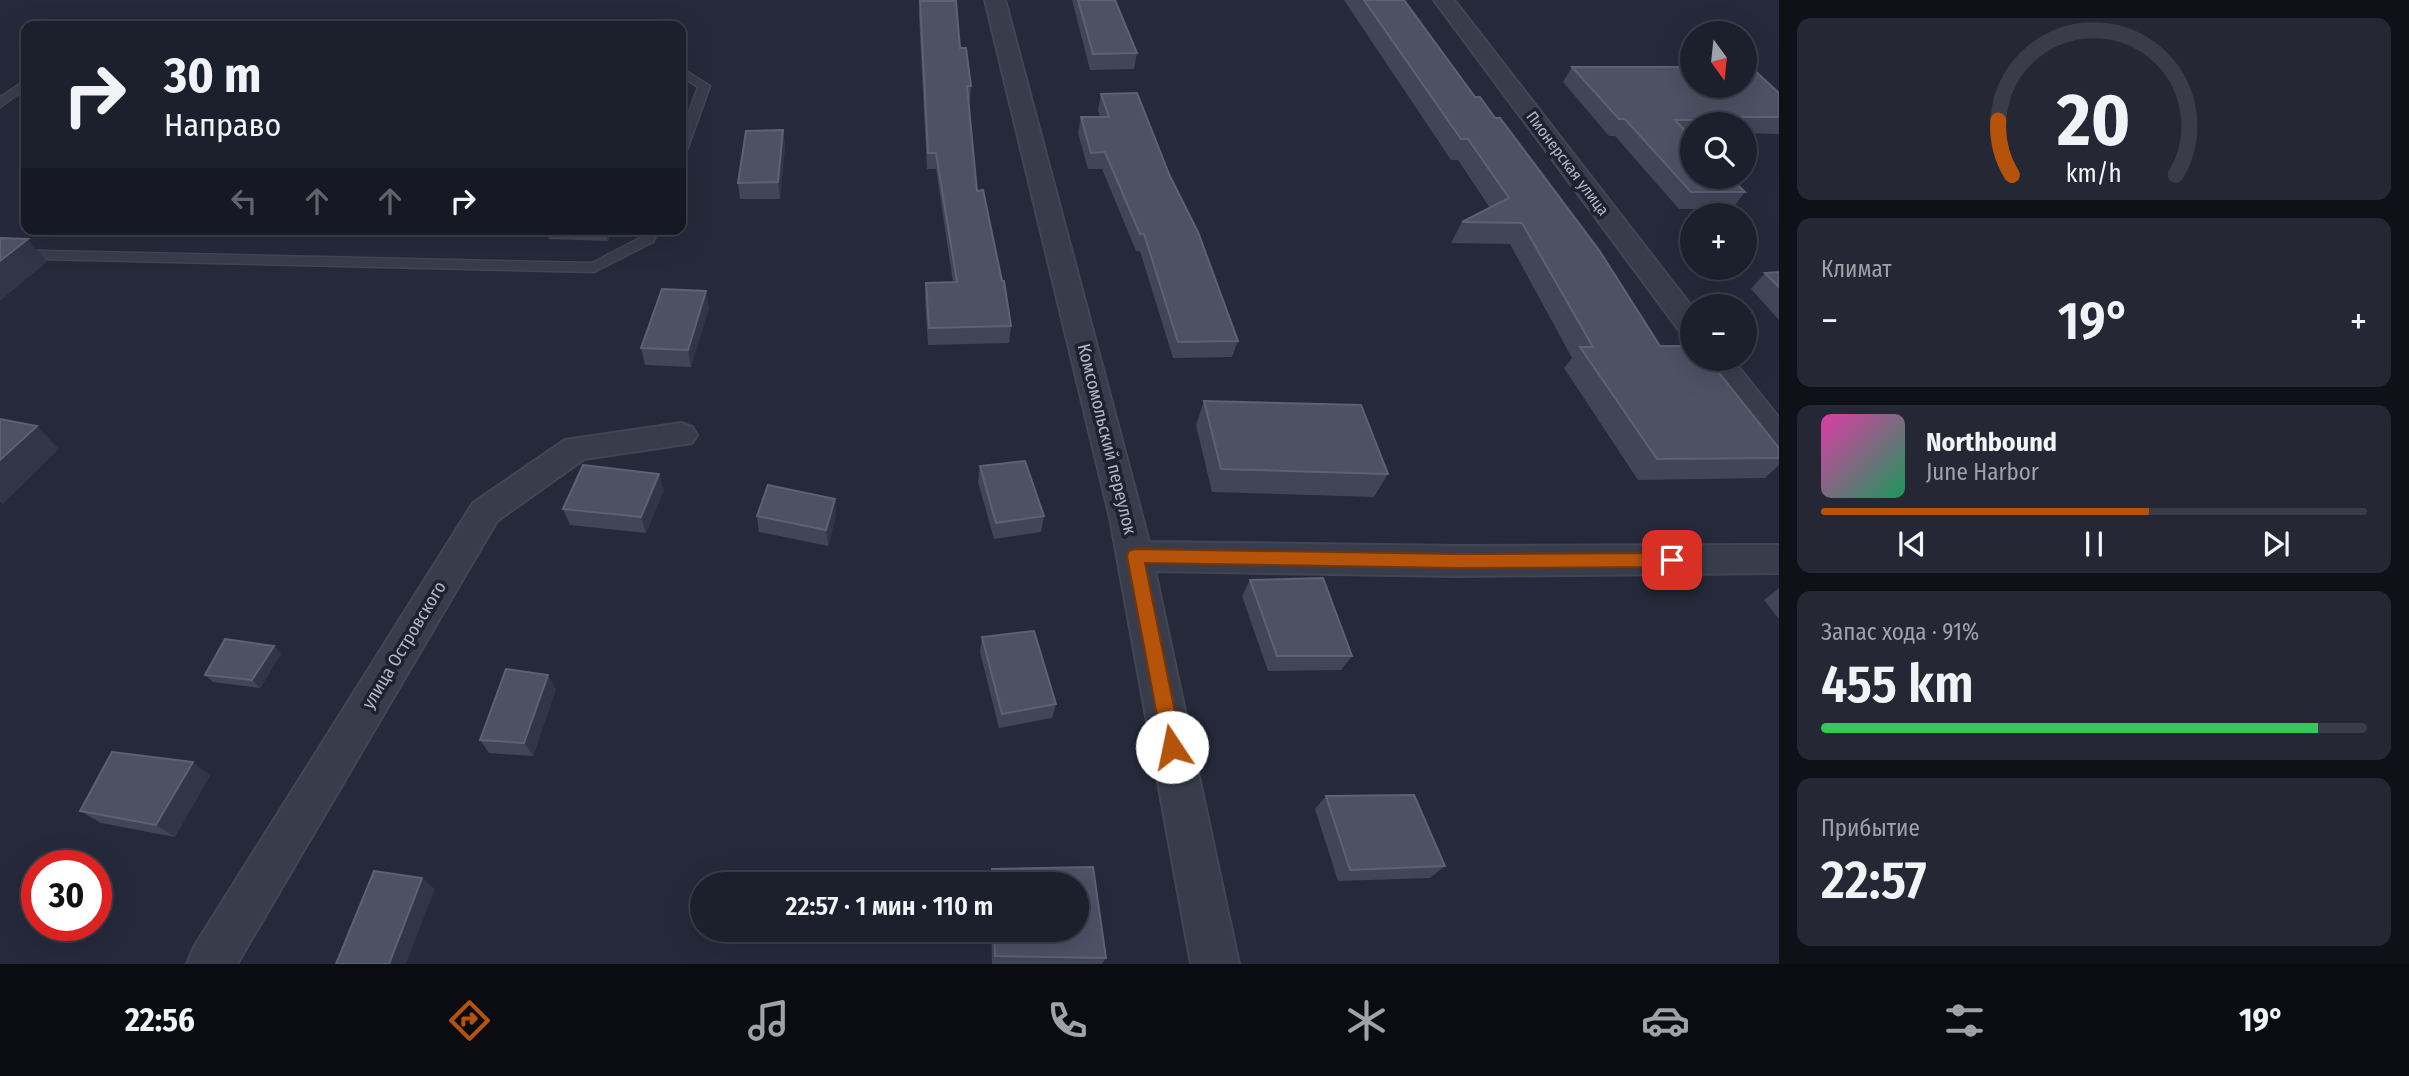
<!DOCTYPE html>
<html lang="ru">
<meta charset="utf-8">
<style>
:root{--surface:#1c1f2c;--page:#252734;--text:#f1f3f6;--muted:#a0a2a9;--line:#3a3d48;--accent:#b45309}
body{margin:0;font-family:"Fira Sans Condensed",sans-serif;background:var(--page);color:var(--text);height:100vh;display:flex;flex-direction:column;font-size:26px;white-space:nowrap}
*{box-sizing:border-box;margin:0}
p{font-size:23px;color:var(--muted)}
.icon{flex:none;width:38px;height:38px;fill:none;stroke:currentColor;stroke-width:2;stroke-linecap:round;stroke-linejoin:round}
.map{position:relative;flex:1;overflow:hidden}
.panel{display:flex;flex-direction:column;gap:18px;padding:18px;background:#0f1118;width:630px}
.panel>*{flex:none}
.guide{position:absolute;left:21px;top:21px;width:665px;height:214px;border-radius:14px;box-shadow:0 7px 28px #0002,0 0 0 2px var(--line);background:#1c1f2c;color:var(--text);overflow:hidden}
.needle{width:46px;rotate:165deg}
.buttons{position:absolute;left:1680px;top:21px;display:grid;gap:14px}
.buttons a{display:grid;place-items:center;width:77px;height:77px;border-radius:50%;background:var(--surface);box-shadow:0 7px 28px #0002,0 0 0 2px var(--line);font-size:35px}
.speed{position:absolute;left:21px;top:850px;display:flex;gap:14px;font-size:35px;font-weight:700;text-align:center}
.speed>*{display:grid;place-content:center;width:91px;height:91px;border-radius:50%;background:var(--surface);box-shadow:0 7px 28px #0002,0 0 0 2px var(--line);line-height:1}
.speed .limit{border:10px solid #d22;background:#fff;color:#111}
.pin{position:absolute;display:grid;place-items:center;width:60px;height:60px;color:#fff;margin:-30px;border-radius:14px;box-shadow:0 4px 10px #0006}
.me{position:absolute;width:77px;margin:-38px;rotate:349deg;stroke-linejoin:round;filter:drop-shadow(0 0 5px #0008)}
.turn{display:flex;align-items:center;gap:24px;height:147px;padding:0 28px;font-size:32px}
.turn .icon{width:91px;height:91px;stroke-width:2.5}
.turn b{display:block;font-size:49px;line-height:60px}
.lanes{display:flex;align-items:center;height:66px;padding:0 28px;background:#0003;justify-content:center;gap:35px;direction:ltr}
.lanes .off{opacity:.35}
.big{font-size:52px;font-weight:600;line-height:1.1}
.panel .tile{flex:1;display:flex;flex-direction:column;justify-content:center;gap:10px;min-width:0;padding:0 24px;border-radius:14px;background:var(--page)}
.panel .dial{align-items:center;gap:0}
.dial svg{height:182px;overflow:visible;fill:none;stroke:var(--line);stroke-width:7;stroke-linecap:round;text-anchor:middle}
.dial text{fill:var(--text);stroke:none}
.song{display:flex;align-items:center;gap:21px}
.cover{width:84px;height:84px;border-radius:10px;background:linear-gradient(135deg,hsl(320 70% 55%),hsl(150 70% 35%))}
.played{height:7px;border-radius:4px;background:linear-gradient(90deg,var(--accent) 60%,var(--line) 60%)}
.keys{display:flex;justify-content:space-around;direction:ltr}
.heat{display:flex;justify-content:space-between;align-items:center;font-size:38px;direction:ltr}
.charge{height:10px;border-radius:5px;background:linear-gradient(90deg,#34c759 91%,var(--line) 0)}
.trip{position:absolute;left:690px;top:872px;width:399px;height:70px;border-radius:35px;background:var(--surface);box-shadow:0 7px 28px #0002,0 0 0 2px var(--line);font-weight:600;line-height:70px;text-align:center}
.tab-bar{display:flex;height:112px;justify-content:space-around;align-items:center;background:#0b0c12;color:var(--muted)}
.tab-bar .icon{width:49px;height:49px}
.tab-bar .selected{color:var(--accent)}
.tab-bar b{font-size:32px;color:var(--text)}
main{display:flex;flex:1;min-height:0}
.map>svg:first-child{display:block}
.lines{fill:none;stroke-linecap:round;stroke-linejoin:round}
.lane-casing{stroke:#424554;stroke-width:3}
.street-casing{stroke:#424554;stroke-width:4}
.lane{fill:#393c4b;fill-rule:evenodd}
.street{fill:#393c4b;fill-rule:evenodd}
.wall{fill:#404658}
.shaded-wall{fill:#303547}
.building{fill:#4c5264;stroke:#5c6273;stroke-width:2}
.route{fill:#b45309;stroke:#753606;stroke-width:2}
.labels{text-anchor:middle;stroke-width:7;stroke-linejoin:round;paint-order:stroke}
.far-street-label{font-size:16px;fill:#b4b7c6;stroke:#1e2130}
.street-label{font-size:18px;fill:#b4b7c6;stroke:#1e2130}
</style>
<main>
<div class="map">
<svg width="1779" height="964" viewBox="0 0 1779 964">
<rect width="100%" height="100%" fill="#25293a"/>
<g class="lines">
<g class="lane-casing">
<path id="lane" d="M681,68L710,86L687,150L681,154V134L698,87L681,76Z
M26,80V88L0,107V97Z
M645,229H659L653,242L594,272L0,258V250L592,263L642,237Z"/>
</g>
<g class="street-casing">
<path id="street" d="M985,0H1005L1149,542L1457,546L1779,545V573L1457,576L1155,571L1239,964H1191L1110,518Z
M1434,0H1454L1692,307V337L1682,334Z
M1701,359H1732L1779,418V453L1768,449Z
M681,423L692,427L697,435L692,443L584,459L497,521L237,964H187L194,947L473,503L565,440Z"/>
</g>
<use href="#lane" class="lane"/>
<use href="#street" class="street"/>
</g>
<path class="wall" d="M1072,0H1115L1137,53L1134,69L1090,70Z
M1344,0H1404L1660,346L1779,448V465L1765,478L1638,480L1564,368L1572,358L1510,244L1451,243L1462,222L1490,208L1458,160H1451Z
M920,1L960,48L971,86L970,102H969L977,191L1011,326L1009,343L928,345L925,299L926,283L953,282L936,169H927L919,16Z
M1572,67L1779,93V134L1745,133V124H1692V133L1690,136L1745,192L1732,209H1679L1615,136H1609L1563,82Z
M1101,94L1169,174L1238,341L1232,357L1173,358L1140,251H1136L1102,169H1088L1078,133L1081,117H1100L1098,110Z
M783,130L785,146L780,199H740L738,183Z
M546,229H613L608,241L549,239Z
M1779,272V320L1751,289L1765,273Z
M709,307L691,367L645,365L641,348Z
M1204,401L1388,474L1374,497L1212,492L1196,425Z
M980,466L1044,516L1041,532L994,539L978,482Z
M664,490L646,533L570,525L563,509Z
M836,515L828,546L759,532L757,516Z
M1250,580L1352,656L1341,670L1268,671L1242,596Z
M1779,588V619L1764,600Z
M982,637L1056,704L1052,718L999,728L980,652Z
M274,646L281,654L260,688L213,682L205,675Z
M556,689L533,756L489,753L480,740Z
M210,775L175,837L101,823L80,811Z
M1326,796L1445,866L1430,878L1338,881L1315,809Z
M1093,867L1106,958L1102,964H992L991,929H1076V884H989L992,869Z"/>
<path class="shaded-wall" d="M783,130L785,146L780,199L778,182Z
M605,229H613L608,241Z
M28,239L47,262L0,301V261Z
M706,291L709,307L691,367L688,350Z
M37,426L59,449L3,504L0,502V460Z
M659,474L664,490L646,533L641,517Z
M835,499L836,515L828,546L826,530Z
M274,646L281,654L260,688L252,680Z
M548,675L556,689L533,756L524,743Z
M193,762L210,775L175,837L156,825Z
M422,878L435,889L406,964H389Z"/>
<path class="building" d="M1078,0H1115L1137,53L1093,54Z
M1364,0H1404L1475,97H1480L1495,118H1500L1599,250L1660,346H1692V359H1708L1779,448V458L1657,459L1580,347H1593L1522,223L1462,222L1509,198L1468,139H1461Z
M920,1H956L960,48H966L971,86H967L977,191L983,190L1002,281H1004L1011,326L929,328L926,283L957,282L936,153H928Z
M1572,67H1692V86H1745V67H1751L1779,93V117H1698L1701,120H1675L1692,138V177H1730L1745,192H1691L1625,119H1619Z
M1137,93L1169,174L1198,232L1238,341L1178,342L1144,234H1140L1105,152L1091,153L1081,117H1109L1101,94Z
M783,130L778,182L738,183L746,131Z
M0,238L28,239L0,261Z
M1779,272V287L1765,273Z
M662,289L706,291L688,350L641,348Z
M1204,401L1361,405L1388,474L1221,469Z
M0,419L37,426L0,460Z
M1025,461L1044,516L996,523L980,466Z
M583,465L659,474L641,517L563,509Z
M768,485L835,499L826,530L757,516Z
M1323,578L1352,656H1277L1250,580Z
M1034,631L1056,704L1002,714L982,637Z
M225,639L274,646L252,680L205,675Z
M506,669L548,675L524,743L480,740Z
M112,752L193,762L156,825L80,811Z
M1414,795L1445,866L1350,870L1326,796Z
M1093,867L1106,958L995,956L994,929H1076V884H992V869Z
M374,871L422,878L389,964H336Z"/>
<path class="route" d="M1135,549L1457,554L1672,553L1678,555L1680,560L1678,565L1672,567L1457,568L1145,563L1182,747L1179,753L1172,756L1165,753L1163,747L1127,556L1129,551Z"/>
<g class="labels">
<g class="far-street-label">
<text transform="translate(1568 163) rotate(53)" y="6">Пионерская улица</text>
</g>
<g class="street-label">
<text transform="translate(1107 439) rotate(76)" y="6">Комсомольский переулок</text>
<text transform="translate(404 645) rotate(-59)" y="6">улица Островского</text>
</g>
</g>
</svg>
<div class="buttons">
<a><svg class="needle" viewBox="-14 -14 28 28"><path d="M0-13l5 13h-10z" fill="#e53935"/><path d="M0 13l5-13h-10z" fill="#a0a2a9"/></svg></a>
<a><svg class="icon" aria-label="search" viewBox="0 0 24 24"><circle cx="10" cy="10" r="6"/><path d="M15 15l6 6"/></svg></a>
<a>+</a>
<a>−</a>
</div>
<div class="speed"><div class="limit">30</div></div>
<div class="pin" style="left:1672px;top:560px;background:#d93025"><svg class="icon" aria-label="arrive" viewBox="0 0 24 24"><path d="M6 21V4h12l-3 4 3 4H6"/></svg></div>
<svg class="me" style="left:1172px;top:747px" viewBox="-20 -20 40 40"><circle r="19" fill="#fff"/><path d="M0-13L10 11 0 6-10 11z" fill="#b45309"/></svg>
<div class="trip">22:57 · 1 мин · 110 m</div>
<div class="guide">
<div class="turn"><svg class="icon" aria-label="right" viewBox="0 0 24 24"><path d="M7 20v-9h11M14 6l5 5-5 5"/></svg><div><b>30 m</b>Направо</div></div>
<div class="lanes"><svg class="icon off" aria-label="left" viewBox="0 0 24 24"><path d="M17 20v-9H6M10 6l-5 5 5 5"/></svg><svg class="icon off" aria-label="ahead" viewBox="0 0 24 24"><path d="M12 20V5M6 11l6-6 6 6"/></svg><svg class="icon off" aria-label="ahead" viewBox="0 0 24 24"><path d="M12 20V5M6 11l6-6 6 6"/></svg><svg class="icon" aria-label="right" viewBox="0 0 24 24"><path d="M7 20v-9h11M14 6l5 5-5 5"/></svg></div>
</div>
</div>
<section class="panel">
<div class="tile dial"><svg viewBox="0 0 100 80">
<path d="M14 69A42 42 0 1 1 86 69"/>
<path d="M14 69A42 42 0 0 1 8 45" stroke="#b45309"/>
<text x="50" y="56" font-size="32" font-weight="700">20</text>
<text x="50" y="72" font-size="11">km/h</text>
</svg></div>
<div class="tile"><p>Климат</p>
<div class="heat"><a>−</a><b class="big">19°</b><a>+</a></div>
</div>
<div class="tile">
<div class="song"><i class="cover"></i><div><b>Northbound</b><p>June Harbor</p></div></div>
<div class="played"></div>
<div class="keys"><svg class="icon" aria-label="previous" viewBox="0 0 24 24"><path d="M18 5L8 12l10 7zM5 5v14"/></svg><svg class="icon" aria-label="pause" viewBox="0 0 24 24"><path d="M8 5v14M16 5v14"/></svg><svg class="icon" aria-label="next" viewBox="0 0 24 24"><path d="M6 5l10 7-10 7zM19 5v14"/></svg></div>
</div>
<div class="tile"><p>Запас хода · 91%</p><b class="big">455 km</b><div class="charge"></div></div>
<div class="tile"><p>Прибытие</p><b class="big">22:57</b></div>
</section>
</main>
<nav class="tab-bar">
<b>22:56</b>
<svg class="icon selected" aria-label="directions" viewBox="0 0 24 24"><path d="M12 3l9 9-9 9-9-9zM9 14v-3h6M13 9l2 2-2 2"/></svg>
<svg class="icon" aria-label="music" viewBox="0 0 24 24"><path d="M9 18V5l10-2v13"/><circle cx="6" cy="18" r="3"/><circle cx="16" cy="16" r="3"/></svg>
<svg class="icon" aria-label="phone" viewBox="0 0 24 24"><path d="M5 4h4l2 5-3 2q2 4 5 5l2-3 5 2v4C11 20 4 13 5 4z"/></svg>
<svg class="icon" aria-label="climate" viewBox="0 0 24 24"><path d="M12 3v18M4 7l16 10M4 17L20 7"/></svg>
<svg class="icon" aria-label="car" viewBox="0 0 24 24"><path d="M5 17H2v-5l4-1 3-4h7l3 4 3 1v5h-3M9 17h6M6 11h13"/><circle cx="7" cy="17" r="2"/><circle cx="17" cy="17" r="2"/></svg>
<svg class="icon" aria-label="filters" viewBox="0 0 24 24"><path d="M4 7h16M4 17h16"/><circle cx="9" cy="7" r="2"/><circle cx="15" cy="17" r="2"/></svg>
<b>19°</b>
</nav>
